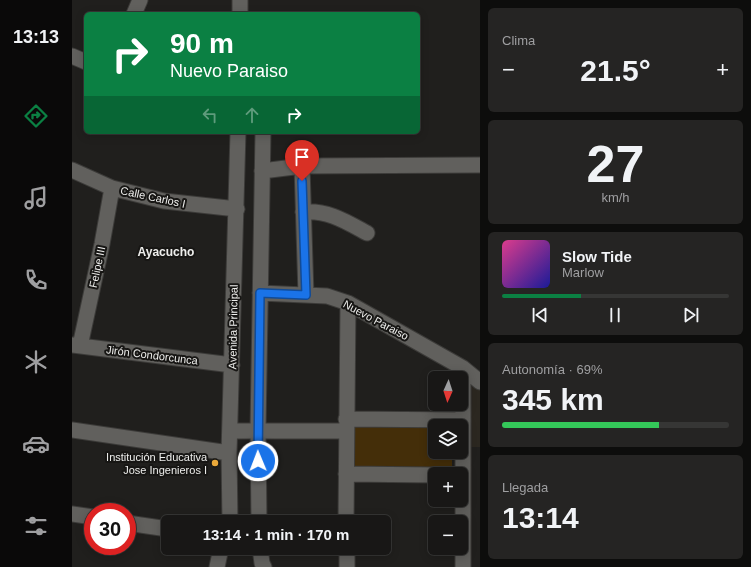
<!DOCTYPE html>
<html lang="es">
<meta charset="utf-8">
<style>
:root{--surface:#181716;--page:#252423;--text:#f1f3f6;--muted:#9f9fa1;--line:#363635;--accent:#0b8043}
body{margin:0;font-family:Helvetica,sans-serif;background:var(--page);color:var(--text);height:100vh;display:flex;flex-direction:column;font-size:15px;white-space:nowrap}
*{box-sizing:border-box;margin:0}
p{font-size:13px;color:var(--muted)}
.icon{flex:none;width:22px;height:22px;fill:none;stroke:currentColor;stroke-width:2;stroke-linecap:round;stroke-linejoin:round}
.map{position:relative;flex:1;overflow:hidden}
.details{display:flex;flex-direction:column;gap:8px;padding:8px;background:#0d0d0c;width:271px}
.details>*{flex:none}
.hud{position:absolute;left:12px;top:12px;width:336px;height:122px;border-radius:6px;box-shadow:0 2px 10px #0003,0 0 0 1px var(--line);background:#0b8043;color:#fff;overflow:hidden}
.needle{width:26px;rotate:183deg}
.controls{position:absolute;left:356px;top:371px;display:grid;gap:8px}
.controls a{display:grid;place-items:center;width:40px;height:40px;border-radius:6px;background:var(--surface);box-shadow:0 2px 10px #0003,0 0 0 1px var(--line);font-size:20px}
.speed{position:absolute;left:12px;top:503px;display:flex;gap:8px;font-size:20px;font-weight:700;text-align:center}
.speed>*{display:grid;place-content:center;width:52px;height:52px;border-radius:50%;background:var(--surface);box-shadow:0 2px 10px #0003,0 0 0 1px var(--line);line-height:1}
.speed .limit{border:6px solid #d22;background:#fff;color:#111}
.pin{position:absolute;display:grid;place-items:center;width:34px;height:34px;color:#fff;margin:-41px -17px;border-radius:50% 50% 50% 0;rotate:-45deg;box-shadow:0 0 4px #0007}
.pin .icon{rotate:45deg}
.me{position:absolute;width:44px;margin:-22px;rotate:359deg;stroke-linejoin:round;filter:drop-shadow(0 0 3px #0008)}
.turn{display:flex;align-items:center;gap:14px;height:84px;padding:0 20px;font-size:18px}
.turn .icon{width:52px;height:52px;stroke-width:2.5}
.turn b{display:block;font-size:28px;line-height:34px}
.lanes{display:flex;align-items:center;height:38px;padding:0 20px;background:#0003;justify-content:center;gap:20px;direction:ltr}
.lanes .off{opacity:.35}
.big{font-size:30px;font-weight:800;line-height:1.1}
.details .card{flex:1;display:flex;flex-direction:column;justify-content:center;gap:6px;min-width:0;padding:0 14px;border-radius:6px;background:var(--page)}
.details .dial{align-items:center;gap:0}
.dial b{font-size:52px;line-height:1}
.song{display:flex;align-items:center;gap:12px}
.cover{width:48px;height:48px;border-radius:6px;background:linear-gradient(135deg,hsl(330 70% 55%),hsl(240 70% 35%))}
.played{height:4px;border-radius:2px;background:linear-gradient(90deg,var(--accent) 35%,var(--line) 35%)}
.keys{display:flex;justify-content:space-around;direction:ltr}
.heat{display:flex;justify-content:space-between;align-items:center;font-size:22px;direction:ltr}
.charge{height:6px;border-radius:3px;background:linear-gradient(90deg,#34c759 69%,var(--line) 0)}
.trip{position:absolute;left:89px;top:515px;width:230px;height:40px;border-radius:6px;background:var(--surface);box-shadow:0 2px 10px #0003,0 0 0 1px var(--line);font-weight:800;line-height:40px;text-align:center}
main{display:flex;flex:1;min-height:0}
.tab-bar{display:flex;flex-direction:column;width:72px;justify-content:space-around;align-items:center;background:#0a0909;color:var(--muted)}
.tab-bar .icon{width:28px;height:28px}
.tab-bar .active{color:var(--accent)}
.tab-bar b{font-size:18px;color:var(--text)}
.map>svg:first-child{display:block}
.built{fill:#2b2720}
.green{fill:#442e09}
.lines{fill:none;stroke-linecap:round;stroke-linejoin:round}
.minor-casing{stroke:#3c3b39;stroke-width:17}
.minor{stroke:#61605d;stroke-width:15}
.route-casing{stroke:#114b97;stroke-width:10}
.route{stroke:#1a73e8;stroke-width:7}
.poi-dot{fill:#eba93a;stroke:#171614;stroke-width:1.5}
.labels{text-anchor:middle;stroke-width:4;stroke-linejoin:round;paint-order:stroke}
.street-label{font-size:11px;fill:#eeeeec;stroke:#171614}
.poi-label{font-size:11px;fill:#eeeeec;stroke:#171614;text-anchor:end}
.neighbourhood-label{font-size:12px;font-weight:bold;fill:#eeeeec;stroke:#171614}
</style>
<main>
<nav class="tab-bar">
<b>13:13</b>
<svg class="icon active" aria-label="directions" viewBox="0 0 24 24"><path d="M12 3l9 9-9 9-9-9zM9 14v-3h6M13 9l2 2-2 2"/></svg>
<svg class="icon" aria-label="music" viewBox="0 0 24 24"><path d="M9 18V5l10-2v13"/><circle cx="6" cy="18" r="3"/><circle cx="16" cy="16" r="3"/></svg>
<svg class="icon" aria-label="phone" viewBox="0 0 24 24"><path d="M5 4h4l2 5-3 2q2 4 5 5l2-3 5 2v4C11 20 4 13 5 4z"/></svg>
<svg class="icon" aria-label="climate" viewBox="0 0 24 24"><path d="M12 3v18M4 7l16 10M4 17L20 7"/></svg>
<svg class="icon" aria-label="car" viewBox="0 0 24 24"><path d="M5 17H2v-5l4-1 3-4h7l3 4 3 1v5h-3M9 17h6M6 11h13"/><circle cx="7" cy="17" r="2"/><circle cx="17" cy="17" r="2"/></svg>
<svg class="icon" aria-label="filters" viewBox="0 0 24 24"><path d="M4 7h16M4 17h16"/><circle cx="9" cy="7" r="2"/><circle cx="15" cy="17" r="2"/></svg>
</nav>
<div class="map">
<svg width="408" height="567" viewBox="0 0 408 567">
<rect width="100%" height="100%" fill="#201f1d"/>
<path class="built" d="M401,385L408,390V447H394L393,392Z"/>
<path class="green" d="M278,424L363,426V452H380V470L276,468Z"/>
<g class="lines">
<g class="minor-casing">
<path id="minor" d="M168,0V14
M62,14L68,0
M0,56L14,62
M230,166L234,295
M0,170L40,188L92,201L165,209
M190,171L230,166L408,165
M231,212C256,210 273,221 295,233
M188,293L255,296L276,303L391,368L408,382
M0,345L160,365
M8,346L30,244L40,188
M391,368V567
M274,419L391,420
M0,430L157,453
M158,431H274
M274,474L363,475
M0,514L21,517
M158,522L157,453L166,132
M187,522L186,430L191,132
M274,522L276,303
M55,523L96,529
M188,548L190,563L192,567
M275,548V567
M145,567L149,548"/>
</g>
<use href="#minor" class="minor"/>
</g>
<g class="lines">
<g class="route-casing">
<path id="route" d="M186,461L188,293L234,295L230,181"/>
</g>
<use href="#route" class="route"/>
</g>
<circle class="poi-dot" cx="143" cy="463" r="4"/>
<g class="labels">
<g class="street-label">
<text transform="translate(81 197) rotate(12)" y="4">Calle Carlos I</text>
<text transform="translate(25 267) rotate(-78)" y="4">Felipe III</text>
<text transform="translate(304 320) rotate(28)" y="4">Nuevo Paraiso</text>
<text transform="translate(161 327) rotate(-89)" y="4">Avenida Principal</text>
<text transform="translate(80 355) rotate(7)" y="4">Jirón Condorcunca</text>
</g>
<g class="poi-label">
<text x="135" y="461">Institución Educativa<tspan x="135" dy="13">Jose Ingenieros I</tspan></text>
</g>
<g class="neighbourhood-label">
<text x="94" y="256">Ayacucho</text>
</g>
</g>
</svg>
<div class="controls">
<a><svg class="needle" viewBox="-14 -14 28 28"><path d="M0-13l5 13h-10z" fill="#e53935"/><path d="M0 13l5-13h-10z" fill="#9f9fa1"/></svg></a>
<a><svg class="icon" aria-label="layers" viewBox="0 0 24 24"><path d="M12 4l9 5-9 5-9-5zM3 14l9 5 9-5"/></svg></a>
<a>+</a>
<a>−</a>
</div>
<div class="speed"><div class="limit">30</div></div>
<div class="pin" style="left:230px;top:181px;background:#d93025"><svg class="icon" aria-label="arrive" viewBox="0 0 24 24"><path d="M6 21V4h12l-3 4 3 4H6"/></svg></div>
<svg class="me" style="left:186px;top:461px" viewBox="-20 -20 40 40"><circle r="17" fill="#1a73e8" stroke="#fff" stroke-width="3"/><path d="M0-11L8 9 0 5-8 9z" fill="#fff"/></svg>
<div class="trip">13:14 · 1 min · 170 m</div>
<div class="hud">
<div class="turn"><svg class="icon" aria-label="right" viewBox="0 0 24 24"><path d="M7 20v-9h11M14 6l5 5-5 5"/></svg><div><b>90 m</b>Nuevo Paraiso</div></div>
<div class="lanes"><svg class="icon off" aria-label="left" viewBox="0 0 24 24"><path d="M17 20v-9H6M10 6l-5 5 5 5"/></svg><svg class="icon off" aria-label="ahead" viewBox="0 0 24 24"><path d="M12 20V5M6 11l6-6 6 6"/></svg><svg class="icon" aria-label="right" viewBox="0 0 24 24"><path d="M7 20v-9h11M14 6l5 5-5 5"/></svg></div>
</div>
</div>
<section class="details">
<div class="card"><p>Clima</p>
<div class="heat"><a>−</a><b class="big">21.5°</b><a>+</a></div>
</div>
<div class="card dial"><b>27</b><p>km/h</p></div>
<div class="card">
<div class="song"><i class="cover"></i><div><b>Slow Tide</b><p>Marlow</p></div></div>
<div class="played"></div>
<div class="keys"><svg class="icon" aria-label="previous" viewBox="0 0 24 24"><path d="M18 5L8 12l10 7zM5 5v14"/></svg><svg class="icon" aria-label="pause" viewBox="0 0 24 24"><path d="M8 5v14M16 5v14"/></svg><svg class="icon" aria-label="next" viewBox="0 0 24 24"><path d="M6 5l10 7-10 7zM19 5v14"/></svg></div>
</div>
<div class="card"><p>Autonomía · 69%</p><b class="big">345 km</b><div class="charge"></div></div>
<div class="card"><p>Llegada</p><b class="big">13:14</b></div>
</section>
</main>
